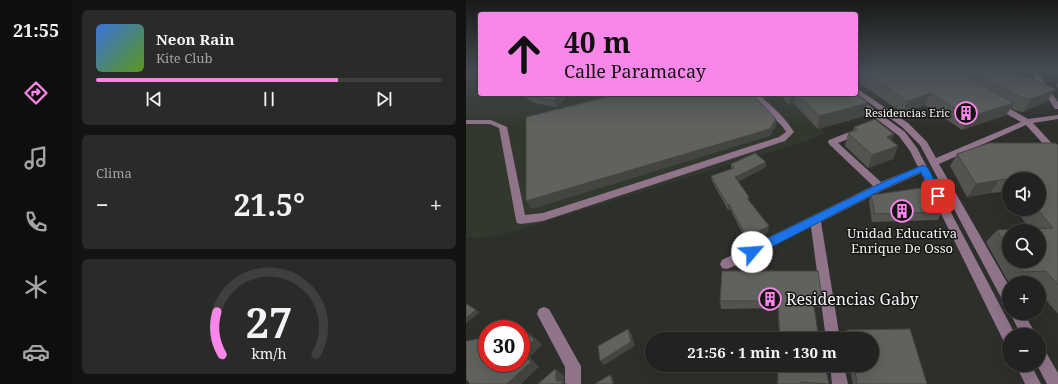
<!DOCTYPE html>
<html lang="es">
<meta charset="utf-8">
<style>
:root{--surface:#222320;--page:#2a2b29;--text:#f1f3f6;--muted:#a2a4a5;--line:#3f403e;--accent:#f987e9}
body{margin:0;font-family:"Noto Serif",serif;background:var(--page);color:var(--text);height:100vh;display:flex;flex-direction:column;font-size:15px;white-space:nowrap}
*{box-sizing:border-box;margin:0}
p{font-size:13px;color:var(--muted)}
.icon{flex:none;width:22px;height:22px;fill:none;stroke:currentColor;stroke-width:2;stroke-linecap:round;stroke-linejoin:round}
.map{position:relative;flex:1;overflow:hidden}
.details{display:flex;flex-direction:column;gap:10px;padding:10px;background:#131312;width:394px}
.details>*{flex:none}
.hud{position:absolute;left:12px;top:12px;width:380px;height:84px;border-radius:4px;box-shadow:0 4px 16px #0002,0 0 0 1px var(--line);background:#f987e9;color:#111;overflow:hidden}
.buttons{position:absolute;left:536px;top:172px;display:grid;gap:8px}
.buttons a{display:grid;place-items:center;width:44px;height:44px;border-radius:50%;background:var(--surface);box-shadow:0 4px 16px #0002,0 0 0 1px var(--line);font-size:20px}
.speed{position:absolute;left:12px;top:320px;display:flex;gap:8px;font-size:20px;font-weight:700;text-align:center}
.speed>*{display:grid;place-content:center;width:52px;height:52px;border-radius:50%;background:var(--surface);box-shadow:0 4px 16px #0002,0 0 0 1px var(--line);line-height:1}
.speed .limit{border:6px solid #d22;background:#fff;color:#111}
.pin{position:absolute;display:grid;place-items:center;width:34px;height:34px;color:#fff;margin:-17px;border-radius:8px;box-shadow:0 2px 6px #0006}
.me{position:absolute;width:44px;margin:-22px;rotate:63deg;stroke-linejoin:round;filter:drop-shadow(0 0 3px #0008)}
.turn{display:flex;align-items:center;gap:14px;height:84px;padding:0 20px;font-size:18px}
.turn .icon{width:52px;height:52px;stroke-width:2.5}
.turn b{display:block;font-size:28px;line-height:34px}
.big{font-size:30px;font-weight:700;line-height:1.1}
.details .widget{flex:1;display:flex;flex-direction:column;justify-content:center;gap:6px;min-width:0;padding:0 14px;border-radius:6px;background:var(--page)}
.details .dial{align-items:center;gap:0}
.dial svg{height:104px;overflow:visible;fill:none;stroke:var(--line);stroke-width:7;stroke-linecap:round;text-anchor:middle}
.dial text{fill:var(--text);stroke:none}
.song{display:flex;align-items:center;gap:12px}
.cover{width:48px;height:48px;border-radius:6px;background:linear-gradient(135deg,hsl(220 70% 55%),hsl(90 70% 35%))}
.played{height:4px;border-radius:2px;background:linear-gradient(90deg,var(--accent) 70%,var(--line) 70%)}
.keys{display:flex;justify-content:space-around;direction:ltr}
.heat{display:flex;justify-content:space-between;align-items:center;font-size:22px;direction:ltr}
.trip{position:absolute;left:179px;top:332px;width:234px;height:40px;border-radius:20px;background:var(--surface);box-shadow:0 4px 16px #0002,0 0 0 1px var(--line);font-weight:700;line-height:40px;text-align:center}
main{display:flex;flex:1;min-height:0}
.tabs{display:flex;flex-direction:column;width:72px;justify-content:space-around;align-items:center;background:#0e0e0d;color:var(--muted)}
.tabs .icon{width:28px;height:28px}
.tabs .on{color:var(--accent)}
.tabs b{font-size:18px;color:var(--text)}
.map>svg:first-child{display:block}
.built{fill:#33382e}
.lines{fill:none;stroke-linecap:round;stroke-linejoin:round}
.minor{fill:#8f748a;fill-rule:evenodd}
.wall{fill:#535450;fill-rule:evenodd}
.shaded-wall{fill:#434541}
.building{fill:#60625d;stroke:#434541}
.route{fill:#1a73e8;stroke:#114b97}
.labels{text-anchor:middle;stroke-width:3;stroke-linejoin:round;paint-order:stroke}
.far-poi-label{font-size:11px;fill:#f4f5f2;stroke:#161715;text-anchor:end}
.poi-label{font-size:13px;fill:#f4f5f2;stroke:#161715}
.near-poi-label{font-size:16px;fill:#f4f5f2;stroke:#161715;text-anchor:start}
</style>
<main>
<nav class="tabs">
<b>21:55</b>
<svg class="icon on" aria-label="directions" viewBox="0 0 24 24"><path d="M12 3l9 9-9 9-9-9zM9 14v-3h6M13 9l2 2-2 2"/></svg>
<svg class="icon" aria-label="music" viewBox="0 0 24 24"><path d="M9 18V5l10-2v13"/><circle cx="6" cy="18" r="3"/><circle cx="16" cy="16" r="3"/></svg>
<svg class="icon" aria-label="phone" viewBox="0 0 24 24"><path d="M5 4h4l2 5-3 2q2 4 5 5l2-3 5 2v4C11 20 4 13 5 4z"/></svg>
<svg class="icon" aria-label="climate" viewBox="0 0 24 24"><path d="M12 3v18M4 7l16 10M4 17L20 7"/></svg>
<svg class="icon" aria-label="car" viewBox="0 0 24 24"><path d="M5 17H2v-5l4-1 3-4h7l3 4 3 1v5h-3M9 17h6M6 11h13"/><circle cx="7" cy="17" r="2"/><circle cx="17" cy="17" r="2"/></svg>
</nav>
<section class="details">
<div class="widget">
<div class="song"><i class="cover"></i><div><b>Neon Rain</b><p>Kite Club</p></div></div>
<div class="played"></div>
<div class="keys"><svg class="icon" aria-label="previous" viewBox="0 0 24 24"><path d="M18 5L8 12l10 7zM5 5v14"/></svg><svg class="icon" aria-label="pause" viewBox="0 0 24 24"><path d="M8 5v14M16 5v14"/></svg><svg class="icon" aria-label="next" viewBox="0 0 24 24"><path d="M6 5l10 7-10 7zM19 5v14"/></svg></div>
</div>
<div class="widget"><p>Clima</p>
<div class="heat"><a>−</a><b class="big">21.5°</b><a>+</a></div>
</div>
<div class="widget dial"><svg viewBox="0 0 100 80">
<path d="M14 69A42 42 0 1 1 86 69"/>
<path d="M14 69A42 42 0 0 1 10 36" stroke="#f987e9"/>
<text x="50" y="56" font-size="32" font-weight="700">27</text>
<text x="50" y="72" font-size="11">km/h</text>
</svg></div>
</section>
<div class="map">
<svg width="592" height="384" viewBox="0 0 592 384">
<rect width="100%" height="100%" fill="#2d2f2b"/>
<path class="built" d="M0,72H14V94H313L361,132L341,141L32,236L10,238L0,237Z"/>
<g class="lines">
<path class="minor" d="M565,72H571L592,102V109H589Z
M390,88L442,123L461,142L470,158L555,122L528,107V103H534L562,119L592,115V119L567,123L592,150V158L589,157L560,125L473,164L543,286V305L538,303L454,145L436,127L390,93Z
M284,94H292C306,106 319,117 328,132L319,141L77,221L55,224L51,223L50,220L33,128L24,124H0V120H25L41,127L59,215L77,213L313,137L320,132L317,127Z
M378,94H387L439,132L451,148L548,332L549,335H543V344L538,342L455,173L417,190L355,222L374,339H360L345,227L264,268L260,269L256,268L254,264L256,260L407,186L363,144L362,142L363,140L391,129H397L398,131L397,133L372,143L415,182L452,167L444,151L433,136Z
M78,307L83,309L112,361L115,366V384H99V367L71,314L73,309Z
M544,313H558L570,335H555Z
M573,347L578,349L592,373V384H581L571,365H573Z
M364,365H378L382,384H366Z
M550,365H565L575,384H559Z"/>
</g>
<path class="wall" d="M390,72H543L581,101L557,112L551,111L545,108L540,115L496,130L459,105L437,113L393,83H390Z
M592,83V88L590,86Z
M54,94H103L91,107L68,103Z
M314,94H390L399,116L352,129L328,104L323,105Z
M388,127L426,141L432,146L427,159L402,168L379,146L382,133L387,131Z
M592,145V314L573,292V283L565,282L543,283L520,242L531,230L564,229L549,209H573V179H543V200L537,192L524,193L501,197L484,166L491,154ZM543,231L573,261H543Z
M265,164L300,167L272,181L283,197V201L302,232L281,242L264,209L262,210L246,181L245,176L265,169Z
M405,195L476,212L472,220L406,222L403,202Z
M356,300L354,307H348L352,333L356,339H313L312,308L255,309L254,301Z
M444,329L461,384H387L383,365H406V339H379L378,335L381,330Z
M312,365H359L363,384H311Z"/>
<path class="shaded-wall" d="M390,72H395L393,83H390Z
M590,89L581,101L557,112L565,99Z
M465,93L459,105L437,113L442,101Z
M94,94H103L91,107L88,101Z
M324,94H329L328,104L323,105Z
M402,103L399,116L352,129L353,116Z
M548,103L540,115L496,130L503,117Z
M310,119V126L304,136L66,209L60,201Z
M428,134L423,147L421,137Z
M432,146L427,159L402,168L406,155Z
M300,162V167L270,183L269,177Z
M533,180L524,193L501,197L510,184Z
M263,204L264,209L262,210V205Z
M303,226L302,232L281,242V237Z
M10,310L14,312L0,323V318Z
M162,329L165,333L169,346L138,365L134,361Z
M58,330L66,335L76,345L64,357L73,367L55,384H41L55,352Z
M89,369L98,375V382L101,384H96L90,381Z
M144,375L146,376L148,384H147Z"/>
<path class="building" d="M397,72H491L548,103L503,117L465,93L442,101Z
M506,72H544L556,77L560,76L590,89L565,99H559Z
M390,93L402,103L353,116L332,94H390Z
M61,94H94L88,101L64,96Z
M143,94H286L310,119L304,129L60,201V117L144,96Z
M409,119L428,134L421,137L432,146L406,155L382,133L391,130L388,127Z
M523,143H590L592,145V285L580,271L557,272L550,261H573V231H543V250L531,230L587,228L571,209H573V179H543L533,180L510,184L491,154Z
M289,153L300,162L269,177L283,197L281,198L303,226L281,237L263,204L262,205L245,176L268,168L265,164Z
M462,187L476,212L409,214L405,195Z
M256,271H352L356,300H347L352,333H355L356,339H314L312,301H254Z
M0,304H1L10,310L0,318Z
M162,329L165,342L134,361L132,346Z
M444,329L461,384H391L388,365H406V339H383L381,330Z
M55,330H58L68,340L55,352Z
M21,337V363H55V352L65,362L41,384H4L0,379V341Z
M312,365H359L363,384L335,382V384H312Z
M89,369L90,370V381H96V384H72Z
M144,375L147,384H130V383Z"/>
<linearGradient id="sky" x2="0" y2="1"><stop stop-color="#191a18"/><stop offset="0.57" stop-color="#464d55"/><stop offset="1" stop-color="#464d55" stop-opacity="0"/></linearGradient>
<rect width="592" height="126" fill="url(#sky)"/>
<path class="route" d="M457,165L462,168L476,196L475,199H468L455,172L417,189L290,255L286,256L282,255L280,252L282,248L411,185Z"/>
<defs>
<g id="building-ring" transform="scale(1.15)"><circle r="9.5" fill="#161715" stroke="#f987e9" stroke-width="1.5"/><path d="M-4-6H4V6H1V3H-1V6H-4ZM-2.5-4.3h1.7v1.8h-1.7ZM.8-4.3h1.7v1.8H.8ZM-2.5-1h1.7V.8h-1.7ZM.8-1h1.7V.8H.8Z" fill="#f987e9"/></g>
</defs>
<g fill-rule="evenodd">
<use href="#building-ring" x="500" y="113"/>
<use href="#building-ring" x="436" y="211"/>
<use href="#building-ring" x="304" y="299"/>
</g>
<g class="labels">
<g class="far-poi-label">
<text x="484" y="117">Residencias Eric</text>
</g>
<g class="poi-label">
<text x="436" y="238">Unidad Educativa<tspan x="436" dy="15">Enrique De Osso</tspan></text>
</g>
<g class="near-poi-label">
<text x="320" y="305">Residencias Gaby</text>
</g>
</g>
</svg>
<div class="buttons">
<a><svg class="icon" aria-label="sound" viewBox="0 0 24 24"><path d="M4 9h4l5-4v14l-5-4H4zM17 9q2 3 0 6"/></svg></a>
<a><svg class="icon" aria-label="search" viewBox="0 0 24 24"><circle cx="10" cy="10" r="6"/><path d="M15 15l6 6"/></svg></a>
<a>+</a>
<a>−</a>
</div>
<div class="speed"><div class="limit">30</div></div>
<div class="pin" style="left:472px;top:196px;background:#d93025"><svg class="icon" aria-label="arrive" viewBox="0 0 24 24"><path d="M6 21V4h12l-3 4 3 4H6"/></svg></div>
<svg class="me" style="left:286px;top:252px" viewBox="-20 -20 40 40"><circle r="19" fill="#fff"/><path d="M0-13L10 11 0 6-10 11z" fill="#1a73e8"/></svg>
<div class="trip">21:56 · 1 min · 130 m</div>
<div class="hud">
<div class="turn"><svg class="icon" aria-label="ahead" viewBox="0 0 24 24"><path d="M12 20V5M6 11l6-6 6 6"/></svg><div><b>40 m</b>Calle Paramacay</div></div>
</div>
</div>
</main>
